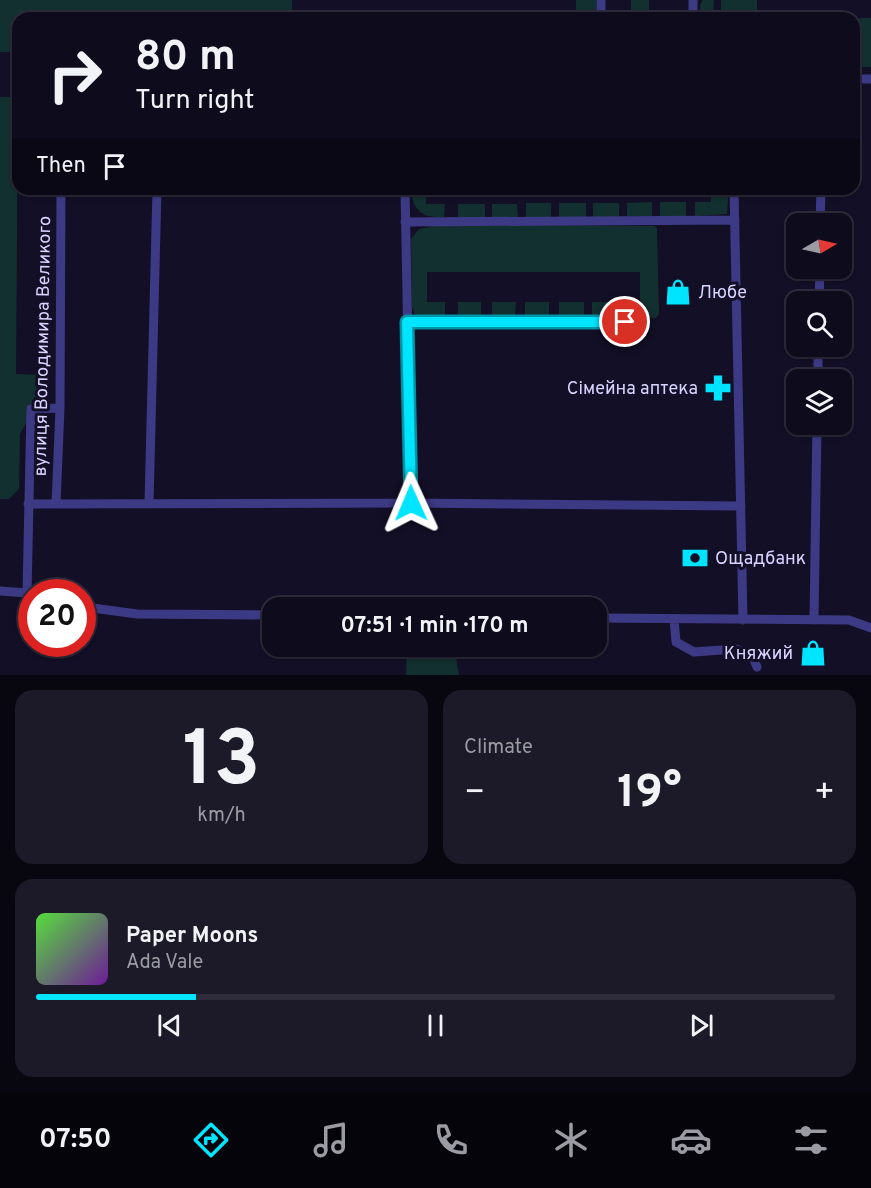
<!DOCTYPE html>
<meta charset="utf-8">
<style>
:root{--surface:#0e0b1c;--page:#1c1929;--text:#f1f3f6;--muted:#9b9ba3;--line:#2e2b3b;--accent:#00e5ff}
body{margin:0;font-family:Overpass,sans-serif;background:var(--page);color:var(--text);height:100vh;display:flex;flex-direction:column;font-size:22px;white-space:nowrap}
*{box-sizing:border-box;margin:0}
p{font-size:20px;color:var(--muted)}
.icon{flex:none;width:33px;height:33px;fill:none;stroke:currentColor;stroke-width:2;stroke-linecap:round;stroke-linejoin:round}
.map{position:relative;height:675px;overflow:hidden}
.panel{display:flex;flex-direction:column;gap:15px;padding:15px;background:#08060f;flex:1}
.panel>*{flex:none}
.banner{position:absolute;left:12px;top:12px;width:848px;height:183px;border-radius:18px;box-shadow:0 2px 4px #0004,0 0 0 2px var(--line);background:#0e0b1c;color:var(--text);overflow:hidden}
.needle{width:39px;rotate:81deg}
.buttons{position:absolute;left:786px;top:213px;display:grid;gap:12px}
.buttons a{display:grid;place-items:center;width:66px;height:66px;border-radius:12px;background:var(--surface);box-shadow:0 2px 4px #0004,0 0 0 2px var(--line);font-size:30px}
.speed{position:absolute;left:18px;top:579px;display:flex;gap:12px;font-size:30px;font-weight:700;text-align:center}
.speed>*{display:grid;place-content:center;width:78px;height:78px;border-radius:50%;background:var(--surface);box-shadow:0 2px 4px #0004,0 0 0 2px var(--line);line-height:1}
.speed .limit{border:9px solid #d22;background:#fff;color:#111}
.pin{position:absolute;display:grid;place-items:center;width:51px;height:51px;color:#fff;margin:-26px;border:3px solid #fff;border-radius:50%;box-shadow:0 2px 6px #0007}
.me{position:absolute;width:66px;margin:-33px;rotate:359deg;stroke-linejoin:round;filter:drop-shadow(0 0 4px #0008)}
.turn{display:flex;align-items:center;gap:21px;height:126px;padding:0 24px;font-size:27px}
.turn .icon{width:78px;height:78px;stroke-width:2.5}
.turn b{display:block;font-size:42px;line-height:51px}
.then{display:flex;align-items:center;height:57px;padding:0 24px;background:#0003;gap:12px;font-size:22px}
.big{font-size:45px;font-weight:700;line-height:1.1}
.panel .widget{flex:1;display:flex;flex-direction:column;justify-content:center;gap:9px;min-width:0;padding:0 21px;border-radius:18px;background:var(--page)}
.panel .dial{align-items:center;gap:0}
.dial b{font-size:78px;line-height:1}
.song{display:flex;align-items:center;gap:18px}
.cover{width:72px;height:72px;border-radius:9px;background:linear-gradient(135deg,hsl(110 70% 55%),hsl(280 70% 35%))}
.played{height:6px;border-radius:3px;background:linear-gradient(90deg,var(--accent) 20%,var(--line) 20%)}
.keys{display:flex;justify-content:space-around;direction:ltr}
.heat{display:flex;justify-content:space-between;align-items:center;font-size:33px;direction:ltr}
.panel .tiles{flex:1;display:grid;gap:15px;grid-template-columns:1fr 1fr}
.widget:last-child{grid-column:span 2}
.trip{position:absolute;left:262px;top:597px;width:345px;height:60px;border-radius:18px;background:var(--surface);box-shadow:0 2px 4px #0004,0 0 0 2px var(--line);font-weight:700;line-height:60px;text-align:center}
.dock{display:flex;height:96px;justify-content:space-around;align-items:center;background:#06040b;color:var(--muted)}
.dock .icon{width:42px;height:42px}
.dock .on{color:var(--accent)}
.dock b{font-size:27px;color:var(--text)}
.map>svg:first-child{display:block}
.green{fill:#12302f}
.lines{fill:none;stroke-linecap:round;stroke-linejoin:round}
.lane{stroke:#3d3a85;stroke-width:9}
.route-casing{stroke:#0095a6;stroke-width:15}
.route{stroke:#00e5ff;stroke-width:10}
.labels{text-anchor:middle;stroke-width:6;stroke-linejoin:round;paint-order:stroke}
.poi-label{font-size:18px;fill:#d9d4ff;stroke:#130f26;text-anchor:start}
.street-label{font-size:18px;fill:#d9d4ff;stroke:#130f26}
</style>
<div class="map">
<svg width="871" height="675" viewBox="0 0 871 675">
<rect width="100%" height="100%" fill="#130f26"/>
<path class="green" d="M0,0H292V18H18V52H0Z
M576,0H596V18H576Z
M631,0H649V18H631Z
M703,0H714L713,18H700V5Z
M721,0H757V11H739L738,18H721Z
M860,18H871V67H861L857,64V21Z
M0,97H18L16,374L40,375V357H50L48,406L27,421L20,434L19,489L9,499H0Z
M411,189H426V204H445L444,217C423,218 413,212 411,189Z
M711,189H729L727,214L695,216V202H711Z
M652,202V216H627V203Z
M660,202H686V216H660Z
M526,203H551V217H526Z
M559,203H586V217H559Z
M593,203H619V217H593Z
M458,204H485V218H458Z
M492,204H517L518,218H492Z
M41,220H50V247H41Z
M439,225L654,226L657,228L659,314L656,318H623V302H640V272H427V302H445V317H421L414,313L412,307L411,239L419,229Z
M458,302H481V317H458Z
M492,302H516L515,317H492Z
M525,302H549V317H525Z
M559,302H584V317H559Z
M592,302H616L617,317H592Z
M407,647H454L459,675H406Z"/>
<g class="lines">
<path class="lane" d="M601,18V0
M693,18V0
M854,79H871
M405,189L411,503
M734,189L743,620
M405,222L735,220
M820,224L821,189
M819,302L820,268
M407,323L625,322
M818,380V346
M28,504L411,503L741,506
M56,504L60,408L61,189
M149,504L157,189
M0,591L27,593L31,409L60,408
M85,607L137,614L273,615
M597,618L849,620L871,628
M674,619L676,642L694,652L736,649L752,655L757,667
M814,620L817,424"/>
</g>
<g class="lines">
<g class="route-casing">
<path id="route" d="M411,503L407,322H625"/>
</g>
<use href="#route" class="route"/>
</g>
<defs>
<g id="shop-bare" transform="scale(2.07)"><path d="M-5-2.5h2.3a2.7 3.5 0 0 1 5.4 0H5L5.5 6h-11ZM-1.5-2.5h3a1.5 2.3 0 0 0-3 0Z" fill="#00e5ff" stroke="#130f26" stroke-width="2.5" paint-order="stroke"/></g>
<g id="pharmacy-bare" transform="scale(2.07)"><path d="M-2-6h4v4h4v4h-4v4h-4v-4h-4v-4h4Z" fill="#00e5ff" stroke="#130f26" stroke-width="2.5" paint-order="stroke"/></g>
<g id="bank-bare" transform="scale(2.07)"><path d="M-6-4H6V4H-6ZM0-2.3a2.3 2.3 0 1 0 0 4.6a2.3 2.3 0 1 0 0-4.6Z" fill="#00e5ff" stroke="#130f26" stroke-width="2.5" paint-order="stroke"/></g>
</defs>
<g fill-rule="evenodd">
<use href="#shop-bare" x="678" y="292"/>
<use href="#pharmacy-bare" x="718" y="388"/>
<use href="#bank-bare" x="695" y="558"/>
<use href="#shop-bare" x="813" y="653"/>
</g>
<g class="labels">
<g class="poi-label">
<text x="698" y="298">Любе</text>
<text x="698" y="394" text-anchor="end">Сімейна аптека</text>
<text x="715" y="564">Ощадбанк</text>
<text x="793" y="659" text-anchor="end">Княжий</text>
</g>
<g class="street-label">
<text transform="translate(42 346) rotate(-89)" y="6">вулиця Володимира Великого</text>
</g>
</g>
</svg>
<div class="buttons">
<a><svg class="needle" viewBox="-14 -14 28 28"><path d="M0-13l5 13h-10z" fill="#e53935"/><path d="M0 13l5-13h-10z" fill="#9b9ba3"/></svg></a>
<a><svg class="icon" aria-label="search" viewBox="0 0 24 24"><circle cx="10" cy="10" r="6"/><path d="M15 15l6 6"/></svg></a>
<a><svg class="icon" aria-label="layers" viewBox="0 0 24 24"><path d="M12 4l9 5-9 5-9-5zM3 14l9 5 9-5"/></svg></a>
</div>
<div class="speed"><div class="limit">20</div></div>
<div class="pin" style="left:625px;top:322px;background:#d93025"><svg class="icon" aria-label="arrive" viewBox="0 0 24 24"><path d="M6 21V4h12l-3 4 3 4H6"/></svg></div>
<svg class="me" style="left:411px;top:503px" viewBox="-20 -20 40 40"><path d="M0-17L14 15 0 8-14 15z" fill="#00e5ff" stroke="#fff" stroke-width="4"/></svg>
<div class="trip">07:51 · 1 min · 170 m</div>
<div class="banner">
<div class="turn"><svg class="icon" aria-label="right" viewBox="0 0 24 24"><path d="M7 20v-9h11M14 6l5 5-5 5"/></svg><div><b>80 m</b>Turn right</div></div>
<div class="then">Then<svg class="icon" aria-label="arrive" viewBox="0 0 24 24"><path d="M6 21V4h12l-3 4 3 4H6"/></svg></div>
</div>
</div>
<section class="panel">
<div class="tiles">
<div class="widget dial"><b>13</b><p>km/h</p></div>
<div class="widget"><p>Climate</p>
<div class="heat"><a>−</a><b class="big">19°</b><a>+</a></div>
</div>
<div class="widget">
<div class="song"><i class="cover"></i><div><b>Paper Moons</b><p>Ada Vale</p></div></div>
<div class="played"></div>
<div class="keys"><svg class="icon" aria-label="previous" viewBox="0 0 24 24"><path d="M18 5L8 12l10 7zM5 5v14"/></svg><svg class="icon" aria-label="pause" viewBox="0 0 24 24"><path d="M8 5v14M16 5v14"/></svg><svg class="icon" aria-label="next" viewBox="0 0 24 24"><path d="M6 5l10 7-10 7zM19 5v14"/></svg></div>
</div>
</div>
</section>
<nav class="dock">
<b>07:50</b>
<svg class="icon on" aria-label="directions" viewBox="0 0 24 24"><path d="M12 3l9 9-9 9-9-9zM9 14v-3h6M13 9l2 2-2 2"/></svg>
<svg class="icon" aria-label="music" viewBox="0 0 24 24"><path d="M9 18V5l10-2v13"/><circle cx="6" cy="18" r="3"/><circle cx="16" cy="16" r="3"/></svg>
<svg class="icon" aria-label="phone" viewBox="0 0 24 24"><path d="M5 4h4l2 5-3 2q2 4 5 5l2-3 5 2v4C11 20 4 13 5 4z"/></svg>
<svg class="icon" aria-label="climate" viewBox="0 0 24 24"><path d="M12 3v18M4 7l16 10M4 17L20 7"/></svg>
<svg class="icon" aria-label="car" viewBox="0 0 24 24"><path d="M5 17H2v-5l4-1 3-4h7l3 4 3 1v5h-3M9 17h6M6 11h13"/><circle cx="7" cy="17" r="2"/><circle cx="17" cy="17" r="2"/></svg>
<svg class="icon" aria-label="filters" viewBox="0 0 24 24"><path d="M4 7h16M4 17h16"/><circle cx="9" cy="7" r="2"/><circle cx="15" cy="17" r="2"/></svg>
</nav>
